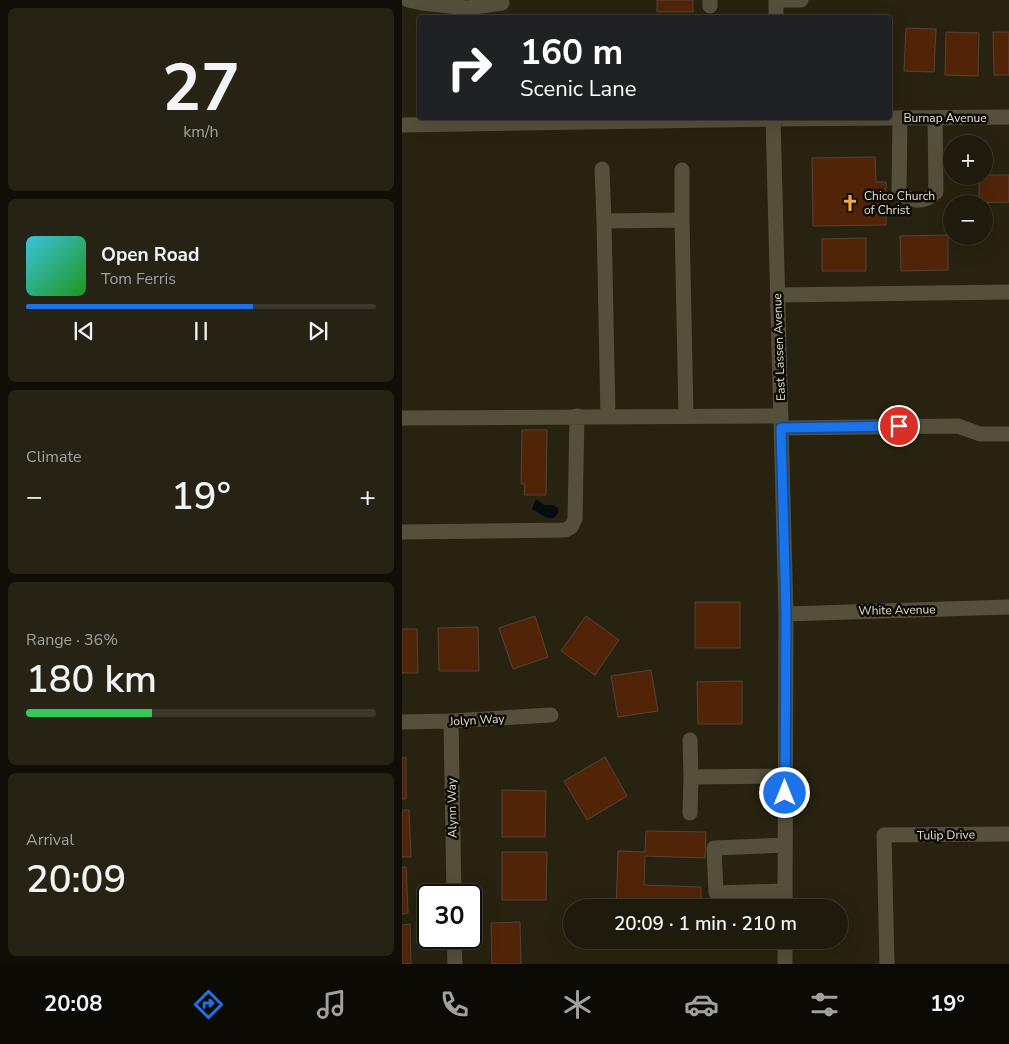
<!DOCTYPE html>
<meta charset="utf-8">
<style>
:root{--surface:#1e1a0c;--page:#262315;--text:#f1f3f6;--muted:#a1a19d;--line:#3c382d;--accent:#1a73e8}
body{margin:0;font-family:"Nunito Sans",sans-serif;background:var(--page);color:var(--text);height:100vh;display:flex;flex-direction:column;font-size:19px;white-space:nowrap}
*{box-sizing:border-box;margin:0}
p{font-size:16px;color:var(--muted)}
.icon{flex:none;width:28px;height:28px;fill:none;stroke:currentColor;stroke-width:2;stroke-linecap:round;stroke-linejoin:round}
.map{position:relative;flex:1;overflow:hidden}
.sheet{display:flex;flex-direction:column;gap:8px;padding:8px;background:#100e07;width:402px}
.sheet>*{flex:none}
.guide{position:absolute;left:15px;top:15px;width:475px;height:105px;border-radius:5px;box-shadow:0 5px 20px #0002,0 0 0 1px var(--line);background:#202124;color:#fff;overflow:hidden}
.controls{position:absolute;left:541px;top:135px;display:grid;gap:10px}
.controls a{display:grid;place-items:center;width:50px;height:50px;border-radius:50%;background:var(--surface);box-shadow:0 5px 20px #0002,0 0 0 1px var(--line);font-size:25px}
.speed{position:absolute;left:15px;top:884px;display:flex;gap:10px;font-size:25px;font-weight:700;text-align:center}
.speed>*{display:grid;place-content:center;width:65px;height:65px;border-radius:50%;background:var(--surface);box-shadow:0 5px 20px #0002,0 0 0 1px var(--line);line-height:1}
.speed .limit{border:2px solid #111;border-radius:8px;background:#fff;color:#111}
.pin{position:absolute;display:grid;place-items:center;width:42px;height:42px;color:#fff;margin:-21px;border:2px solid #fff;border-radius:50%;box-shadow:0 1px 5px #0007}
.me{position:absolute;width:55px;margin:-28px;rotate:0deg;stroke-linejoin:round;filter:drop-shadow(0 0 4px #0008)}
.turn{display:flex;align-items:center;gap:18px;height:105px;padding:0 20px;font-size:22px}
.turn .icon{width:65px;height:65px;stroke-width:2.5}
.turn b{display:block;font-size:35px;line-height:42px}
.big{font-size:38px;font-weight:600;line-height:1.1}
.sheet .card{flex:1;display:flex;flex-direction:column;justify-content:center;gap:8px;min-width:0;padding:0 18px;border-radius:8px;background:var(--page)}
.sheet .dial{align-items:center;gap:0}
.dial b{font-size:65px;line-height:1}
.song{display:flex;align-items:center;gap:15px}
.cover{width:60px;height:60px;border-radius:8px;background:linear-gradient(135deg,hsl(190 70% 55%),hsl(120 70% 35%))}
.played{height:5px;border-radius:2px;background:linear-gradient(90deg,var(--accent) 65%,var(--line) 65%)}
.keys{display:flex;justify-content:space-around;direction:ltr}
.heat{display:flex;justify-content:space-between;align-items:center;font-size:28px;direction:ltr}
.charge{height:8px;border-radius:4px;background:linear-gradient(90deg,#34c759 36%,var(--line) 0)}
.trip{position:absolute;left:161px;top:899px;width:285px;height:50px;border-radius:25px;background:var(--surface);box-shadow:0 5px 20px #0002,0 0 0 1px var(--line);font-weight:600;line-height:50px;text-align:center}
.tabs{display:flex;height:80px;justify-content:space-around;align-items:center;background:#0c0a05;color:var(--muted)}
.tabs .icon{width:35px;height:35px}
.tabs .current{color:var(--accent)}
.tabs b{font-size:22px;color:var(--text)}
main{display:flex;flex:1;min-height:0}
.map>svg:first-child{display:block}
.water{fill:#030c10}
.building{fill:#512407;stroke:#574338}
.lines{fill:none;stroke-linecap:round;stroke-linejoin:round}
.minor{stroke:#55503b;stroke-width:15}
.route-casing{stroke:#114b97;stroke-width:12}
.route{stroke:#1a73e8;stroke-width:9}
.labels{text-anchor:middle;stroke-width:5;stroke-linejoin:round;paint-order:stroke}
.street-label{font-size:12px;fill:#e1ded2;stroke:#0f0c05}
.poi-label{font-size:12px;fill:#e1ded2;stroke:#0f0c05;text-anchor:start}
</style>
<main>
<section class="sheet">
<div class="card dial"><b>27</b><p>km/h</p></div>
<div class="card">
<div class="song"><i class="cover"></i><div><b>Open Road</b><p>Tom Ferris</p></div></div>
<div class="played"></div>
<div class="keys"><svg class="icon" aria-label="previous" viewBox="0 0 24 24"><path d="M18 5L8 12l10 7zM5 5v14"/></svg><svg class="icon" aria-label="pause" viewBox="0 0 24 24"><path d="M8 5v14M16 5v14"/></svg><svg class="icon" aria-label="next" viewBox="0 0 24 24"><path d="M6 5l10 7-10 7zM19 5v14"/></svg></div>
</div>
<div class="card"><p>Climate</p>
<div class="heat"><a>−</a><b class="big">19°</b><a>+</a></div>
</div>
<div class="card"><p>Range · 36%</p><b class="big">180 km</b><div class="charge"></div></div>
<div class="card"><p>Arrival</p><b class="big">20:09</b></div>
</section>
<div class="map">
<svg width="607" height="964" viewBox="0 0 607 964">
<rect width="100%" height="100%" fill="#282310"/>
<path class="water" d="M134,499L142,505H151L156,508V513L152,518H145L130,509Z"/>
<path class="building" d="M255,0H291V12H255Z
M504,28L534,29L532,72L502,71Z
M544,32L577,33L576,76L543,75Z
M591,32H607V75H592Z
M473,157L474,182H484V225L411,226L410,158Z
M582,175H607V202L577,203V176Z
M546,235V270L499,271L498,236Z
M464,238V271H420V239Z
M120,430H145L144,495H122L123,484H119Z
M293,602H338V648H293Z
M133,616L146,657L111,669L97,628Z
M184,616L217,640L193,675L159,651Z
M76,627L77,671H37L36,628Z
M0,629H15L16,673H0Z
M249,670L256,711L216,717L209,676Z
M340,681V724H296L295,682Z
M4,757V799H0V758Z
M203,757L225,796L185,820L162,781Z
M100,790L144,791L143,837H100Z
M0,810H7L9,857H0Z
M244,831L304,832L303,858L243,856L242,885L299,887V908H214L216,851L243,852Z
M100,852H145L144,900H100Z
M0,867H4L6,913L0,914Z
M118,922L119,964H90L89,923Z
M8,924L9,964H0V925Z"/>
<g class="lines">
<path class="minor" d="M6,0L20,3L65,8L100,3
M374,0H399
M308,6V0
M374,18V0
M371,118L384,614L383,908
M498,118L497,192C509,203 523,203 534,192L533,118
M0,125L371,119L607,117
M200,169L202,221
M280,220V170
M376,295L607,292
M206,416L202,221L280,220L284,416
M0,418L379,416
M379,428L556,426L578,434H607
M0,532L163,530L169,527L173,519L175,416
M384,614L607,607
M49,721L52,895
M0,722L49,721L149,715
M288,740L289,777
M288,813L289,777L383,776
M383,845L312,848L314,893L383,891
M52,938L53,964
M383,940V964
M485,964L482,835L607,834"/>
</g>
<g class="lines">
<g class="route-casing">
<path id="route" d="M383,793L384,614L379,428L497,426"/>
</g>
<use href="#route" class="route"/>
</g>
<defs>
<g id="church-bare" transform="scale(1.35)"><path d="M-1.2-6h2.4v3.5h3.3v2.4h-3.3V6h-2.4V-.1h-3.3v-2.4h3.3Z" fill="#f2a541" stroke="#0f0c05" stroke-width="2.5" paint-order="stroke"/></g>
</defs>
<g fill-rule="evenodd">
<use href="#church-bare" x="448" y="203"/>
</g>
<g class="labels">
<g class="street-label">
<text x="543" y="122">Burnap Avenue</text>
<text transform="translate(377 347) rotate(-92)" y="4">East Lassen Avenue</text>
<text transform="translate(495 610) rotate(-1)" y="4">White Avenue</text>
<text transform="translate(75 720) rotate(-3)" y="4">Jolyn Way</text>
<text transform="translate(50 808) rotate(-91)" y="4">Alynn Way</text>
<text transform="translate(544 835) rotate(-1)" y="4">Tulip Drive</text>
</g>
<g class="poi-label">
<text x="462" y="200">Chico Church<tspan x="462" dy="14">of Christ</tspan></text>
</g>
</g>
</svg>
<div class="controls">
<a>+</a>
<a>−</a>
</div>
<div class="speed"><div class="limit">30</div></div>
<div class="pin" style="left:497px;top:426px;background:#d93025"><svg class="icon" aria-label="arrive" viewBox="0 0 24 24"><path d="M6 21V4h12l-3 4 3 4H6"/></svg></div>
<svg class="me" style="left:383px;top:793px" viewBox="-20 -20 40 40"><circle r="17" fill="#1a73e8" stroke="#fff" stroke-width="3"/><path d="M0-11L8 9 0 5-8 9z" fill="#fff"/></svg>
<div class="trip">20:09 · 1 min · 210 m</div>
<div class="guide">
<div class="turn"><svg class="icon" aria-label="right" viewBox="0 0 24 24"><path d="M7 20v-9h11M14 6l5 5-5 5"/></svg><div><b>160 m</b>Scenic Lane</div></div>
</div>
</div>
</main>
<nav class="tabs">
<b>20:08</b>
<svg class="icon current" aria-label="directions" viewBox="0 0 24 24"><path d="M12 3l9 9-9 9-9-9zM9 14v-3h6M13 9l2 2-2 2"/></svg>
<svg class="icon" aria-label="music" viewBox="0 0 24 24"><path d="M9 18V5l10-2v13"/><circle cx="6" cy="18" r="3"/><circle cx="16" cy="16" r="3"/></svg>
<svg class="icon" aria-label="phone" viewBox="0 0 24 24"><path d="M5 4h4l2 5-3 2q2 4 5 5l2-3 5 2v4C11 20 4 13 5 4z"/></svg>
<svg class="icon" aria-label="climate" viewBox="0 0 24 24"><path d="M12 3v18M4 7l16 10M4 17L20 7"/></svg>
<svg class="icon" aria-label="car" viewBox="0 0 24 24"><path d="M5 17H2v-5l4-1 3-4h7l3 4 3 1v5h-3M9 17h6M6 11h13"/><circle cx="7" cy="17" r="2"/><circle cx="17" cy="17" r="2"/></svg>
<svg class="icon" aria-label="filters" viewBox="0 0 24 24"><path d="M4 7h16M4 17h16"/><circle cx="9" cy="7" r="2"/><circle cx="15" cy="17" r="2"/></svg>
<b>19°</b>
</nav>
